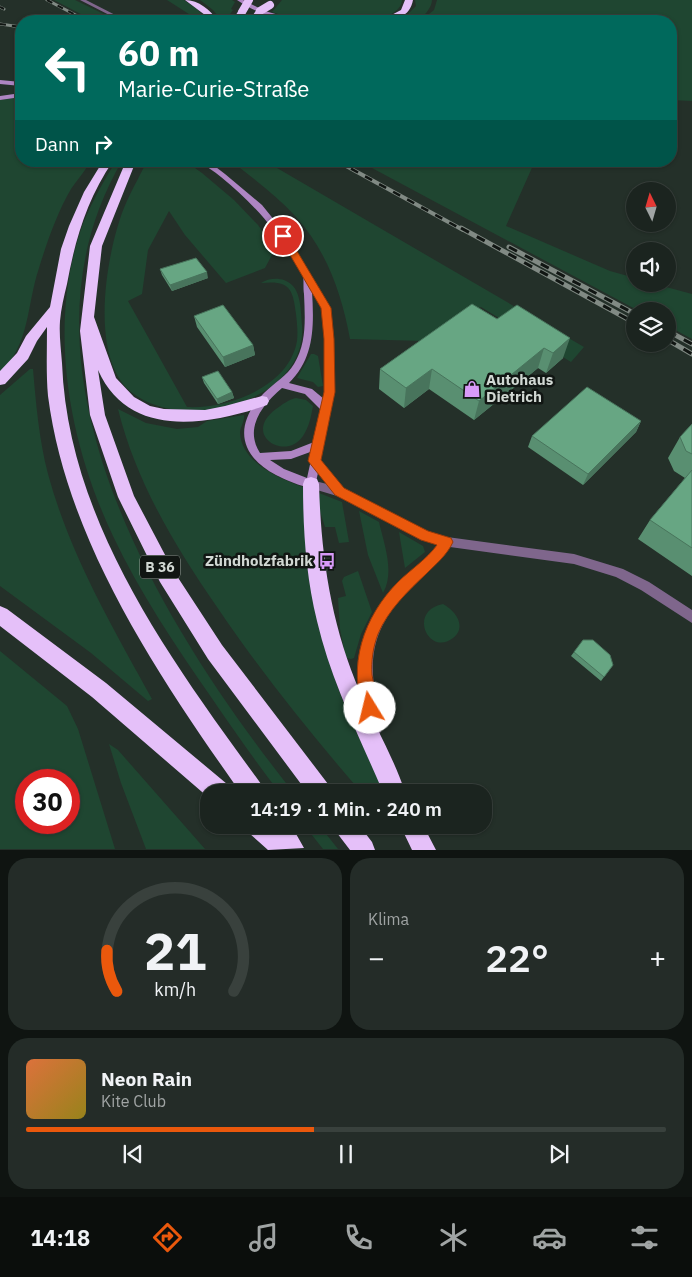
<!DOCTYPE html>
<html lang="de">
<meta charset="utf-8">
<style>
:root{--surface:#1b241f;--page:#242c28;--text:#f1f3f6;--muted:#a0a4a4;--line:#39413d;--accent:#ea580c}
body{margin:0;font-family:"IBM Plex Sans",sans-serif;background:var(--page);color:var(--text);height:100vh;display:flex;flex-direction:column;font-size:19px;white-space:nowrap}
*{box-sizing:border-box;margin:0}
p{font-size:16px;color:var(--muted)}
.icon{flex:none;width:28px;height:28px;fill:none;stroke:currentColor;stroke-width:2;stroke-linecap:round;stroke-linejoin:round}
.map{position:relative;height:850px;overflow:hidden}
.sheet{display:flex;flex-direction:column;gap:8px;padding:8px;background:#0f1411;flex:1}
.sheet>*{flex:none}
.banner{position:absolute;left:15px;top:15px;width:662px;height:152px;border-radius:20px;box-shadow:0 1px 4px #0004,0 0 0 1px var(--line);background:#00695c;color:#fff;overflow:hidden}
.needle{width:32px;rotate:355deg}
.fabs{position:absolute;left:626px;top:182px;display:grid;gap:10px}
.fabs a{display:grid;place-items:center;width:50px;height:50px;border-radius:50%;background:var(--surface);box-shadow:0 1px 4px #0004,0 0 0 1px var(--line);font-size:25px}
.speed{position:absolute;left:15px;top:769px;display:flex;gap:10px;font-size:25px;font-weight:700;text-align:center}
.speed>*{display:grid;place-content:center;width:65px;height:65px;border-radius:50%;background:var(--surface);box-shadow:0 1px 4px #0004,0 0 0 1px var(--line);line-height:1}
.speed .limit{border:8px solid #d22;background:#fff;color:#111}
.pin{position:absolute;display:grid;place-items:center;width:42px;height:42px;color:#fff;margin:-21px;border:2px solid #fff;border-radius:50%;box-shadow:0 1px 5px #0007}
.me{position:absolute;width:55px;margin:-28px;rotate:351deg;stroke-linejoin:round;filter:drop-shadow(0 0 4px #0008)}
.turn{display:flex;align-items:center;gap:18px;height:105px;padding:0 20px;font-size:22px}
.turn .icon{width:65px;height:65px;stroke-width:2.5}
.turn b{display:block;font-size:35px;line-height:42px}
.then{display:flex;align-items:center;height:48px;padding:0 20px;background:#0003;gap:10px;font-size:19px}
.big{font-size:38px;font-weight:600;line-height:1.1}
.sheet .widget{flex:1;display:flex;flex-direction:column;justify-content:center;gap:8px;min-width:0;padding:0 18px;border-radius:20px;background:var(--page)}
.sheet .dial{align-items:center;gap:0}
.dial svg{height:130px;overflow:visible;fill:none;stroke:var(--line);stroke-width:7;stroke-linecap:round;text-anchor:middle}
.dial text{fill:var(--text);stroke:none}
.song{display:flex;align-items:center;gap:15px}
.cover{width:60px;height:60px;border-radius:8px;background:linear-gradient(135deg,hsl(20 70% 55%),hsl(50 70% 35%))}
.played{height:5px;border-radius:2px;background:linear-gradient(90deg,var(--accent) 45%,var(--line) 45%)}
.keys{display:flex;justify-content:space-around;direction:ltr}
.heat{display:flex;justify-content:space-between;align-items:center;font-size:28px;direction:ltr}
.sheet .tiles{flex:1;display:grid;gap:8px;grid-template-columns:1fr 1fr}
.widget:last-child{grid-column:span 2}
.trip{position:absolute;left:200px;top:784px;width:292px;height:50px;border-radius:20px;background:var(--surface);box-shadow:0 1px 4px #0004,0 0 0 1px var(--line);font-weight:600;line-height:50px;text-align:center}
.dock{display:flex;height:80px;justify-content:space-around;align-items:center;background:#0b0e0c;color:var(--muted)}
.dock .icon{width:35px;height:35px}
.dock .current{color:var(--accent)}
.dock b{font-size:22px;color:var(--text)}
.map>svg:first-child{display:block}
.green{fill:#1f4631;fill-rule:evenodd}
.lines{fill:none;stroke-linecap:round;stroke-linejoin:round}
.street{fill:#7f668c;fill-rule:evenodd}
.secondary{fill:#ae85c3;fill-rule:evenodd}
.highway{fill:#e5c0f9;fill-rule:evenodd}
.rail-far2-casing{stroke:#818a84;stroke-width:3}
.rail-far1-casing{stroke:#818a84;stroke-width:4}
.rail-casing{stroke:#818a84;stroke-width:5}
.rail-far2{stroke:#111613;stroke-width:2;stroke-dasharray:6;stroke-linecap:butt}
.rail-far1{stroke:#111613;stroke-width:2.5;stroke-dasharray:8;stroke-linecap:butt}
.rail{stroke:#111613;stroke-width:3;stroke-dasharray:9;stroke-linecap:butt}
.highway-bridge{stroke:#e5c0f9;stroke-width:8}
.wall{fill:#598f71}
.shaded-wall{fill:#48745c}
.building{fill:#67a683;stroke:#48745c}
.route{fill:#ea580c;stroke:#983908}
.labels{text-anchor:middle;stroke-width:5;stroke-linejoin:round;paint-order:stroke}
.shield{fill:#111613;stroke:#979e99;stroke-width:1}
.shield-label{font-size:14px;font-weight:bold;fill:#d1d8d3}
.poi-label{font-size:15px;font-weight:bold;fill:#d1d8d3;stroke:#111613;text-anchor:start}
</style>
<div class="map">
<svg width="692" height="850" viewBox="0 0 692 850">
<rect width="100%" height="100%" fill="#243029"/>
<path class="green" d="M54,0H75L118,21H94Z
M167,0H184L197,9L208,21H194L192,16Z
M200,0H232L235,2L231,9L233,10L225,21H222L213,10Z
M282,0H402V1C398,27 327,24 306,21C295,19 284,16 272,12Z
M415,0H432C432,8 423,18 415,21C409,23 400,21 394,21L405,17L416,6Z
M437,0H692V101L671,100V21H420L434,10Z
M21,97V161H91C85,171 77,180 71,189C57,213 47,242 39,268C26,307 31,341 0,374V100Z
M116,161H122C0,369 164,629 293,792H279C255,761 233,729 211,697C175,645 140,593 113,536C68,441 46,322 84,221C93,200 104,180 116,161Z
M151,161H185L202,173L234,200L258,225L275,249L265,268L226,283L185,235L169,211L148,250L142,294L128,301L187,407C228,409 289,387 297,341C298,332 297,323 296,314C293,288 289,280 261,283C270,277 284,277 292,285C301,293 301,313 302,325C308,403 181,435 130,391C91,357 105,266 119,222C125,202 135,185 144,167H147Z
M231,161H265L584,347L571,362L481,307L425,341L350,339C342,295 327,251 296,217C277,196 254,179 231,161Z
M359,161H535L506,226L610,271L635,278V284H655L692,294V339L668,326V311H639Z
M311,354H314L318,356L323,386L318,387L313,382L297,378Z
M30,369H33C36,404 39,439 48,474C70,555 112,626 152,699L148,701L91,653L0,586V395Z
M296,398L306,400L313,406C311,417 309,427 303,436C286,462 241,435 276,409C283,404 288,400 296,398Z
M118,409L146,423L177,429L198,427L207,421L244,415C245,421 240,427 240,433C241,462 280,479 303,487C304,558 316,630 341,696C354,729 370,761 386,792H361C310,733 261,672 217,607C175,546 136,482 118,409Z
M319,493L342,502L349,542L339,543L335,527H325L319,508Z
M359,511L379,522C384,544 395,572 383,593L368,555Z
M399,532L423,546L425,552L405,568Z
M358,571L372,612L361,634L354,658L351,659L347,658L345,654L340,629L338,598L346,596L342,581L344,577Z
M443,604C456,611 467,627 453,638C429,657 407,611 443,604Z
M0,651L67,706L78,729L115,849H0ZM26,780H69V822H26Z
M109,744L118,750L205,849H146L121,783Z
M304,825H319L338,849H323Z"/>
<g class="lines">
<path class="street" d="M80,0H86L127,21H121Z
M314,457L318,458L343,489L428,532L447,537L574,554L623,569L649,582L692,610V623L641,590L616,577L574,564L450,547C438,562 423,575 409,589C363,639 370,668 381,731L379,736L374,738L369,736C364,723 364,708 362,694C351,616 392,595 438,545L421,540L337,496L307,487L306,484L307,481L311,480L327,484L309,461L310,458Z"/>
<path class="secondary" d="M237,0H243L265,11L300,21C279,22 253,11 237,0Z
M0,80L21,82V86L0,84Z
M21,93V97L0,100V96Z
M200,161H208L225,174L262,205L287,236L330,308L333,339L335,391L315,487C307,490 284,479 276,475C238,455 234,424 264,393C274,383 287,376 294,364C307,343 305,318 304,294C303,288 304,280 303,275C300,269 295,262 291,256C273,225 249,200 221,177C214,171 206,167 200,161ZM312,291L322,308L325,339V391L324,399L312,389L289,383C315,358 314,325 312,291ZM282,388L305,394L321,410L314,442L291,451L260,453C244,428 262,405 282,388ZM313,451L307,478L284,469L270,460L291,459Z"/>
<path class="highway" d="M185,0C199,0 210,10 218,21H210L205,15Z
M405,0H413C410,17 395,21 380,21L401,10Z
M257,9L264,11L257,21H249Z
M239,10L246,12L240,21H232Z
M103,161H113C87,199 75,240 67,284C64,296 61,309 60,321C59,335 61,349 62,363C68,522 171,660 261,784L264,792H240C158,675 67,542 48,396C46,374 47,350 47,327L37,341L28,359L5,384L0,385V371L17,353L26,336L50,307L61,249L69,226L84,192Z
M126,161H136L102,246L94,317L116,378L134,397L150,406L164,409L205,410L225,406L262,396L267,397L269,401L267,405C209,425 129,440 98,370L105,415L134,496L173,570L222,645L328,784L331,792H307L208,659L160,582L118,497L90,415L80,331L90,246Z
M311,477L317,479L319,484C321,556 331,625 360,692C374,725 394,758 405,792H383C359,736 331,681 317,621C306,576 303,530 303,484L305,479Z
M0,606L7,609L106,683L227,784L230,792H209V798L92,697L0,626Z
M246,825H291L304,848L268,850L249,833Z
M334,825H359L372,842L375,850H350L337,833Z
M400,825H423L436,850H412Z"/>
<g class="rail-far2-casing">
<path id="rail-far2" d="M47,0L87,21
M0,7L4,9
M0,24L21,27"/>
</g>
<g class="rail-far1-casing">
<path id="rail-far1" d="M337,161L463,230"/>
</g>
<g class="rail-casing">
<path id="rail" d="M461,228L635,323
M509,247L635,314
M668,331L692,344
M668,340L692,354"/>
</g>
<use href="#rail-far2" class="rail-far2"/>
<use href="#rail-far1" class="rail-far1"/>
<use href="#rail" class="rail"/>
<path class="highway-bridge" d="M260,11L270,5
M242,12L249,0"/>
</g>
<path class="wall" d="M160,269L208,278L172,291L162,275Z
M472,304L563,358L546,373L538,368L474,420L429,389L404,408L379,389L380,369Z
M194,316L253,345L255,355L225,367L197,327Z
M202,377L232,392L234,398L218,404L204,383Z
M641,421L636,432L583,485L528,447L532,436Z
M692,424V576L638,539L650,520L685,478L674,471L668,458L680,437Z
M574,652L613,665L601,681L571,656Z"/>
<path class="shaded-wall" d="M207,272L208,278L172,291L170,285Z
M570,338L563,358L546,373L553,353Z
M253,345L255,355L225,367L223,357Z
M544,348L538,368L474,420L479,401Z
M432,369L429,389L404,408L406,388Z
M232,392L234,398L218,404L217,399Z
M641,421L636,432L583,485L588,474Z"/>
<path class="building" d="M196,258L207,272L170,285L160,269Z
M472,304L497,319L517,305L570,338L553,353L544,348L479,401L432,369L406,388L380,369Z
M223,305L253,345L223,357L194,316Z
M218,371L232,392L217,399L202,377Z
M587,387L641,421L588,474L532,436Z
M692,424V454L686,451L680,437Z
M692,470V548L650,520Z
M583,640H593L610,655L613,665L604,677L574,652Z"/>
<path class="route" d="M283,233L288,236L331,308L334,339L335,392L321,460L344,488L428,531L451,538L453,542C447,555 436,564 426,574C408,591 388,610 378,634C373,647 371,661 372,675C374,687 380,702 376,713L370,715L365,713C346,667 364,616 398,582C410,570 427,559 437,545L421,540L335,495L308,461L324,392V339L321,308L279,236Z"/>
<defs>
<g id="shop-bare" transform="scale(1.35)"><path d="M-5-2.5h2.3a2.7 3.5 0 0 1 5.4 0H5L5.5 6h-11ZM-1.5-2.5h3a1.5 2.3 0 0 0-3 0Z" fill="#d89af8" stroke="#111613" stroke-width="2.5" paint-order="stroke"/></g>
<g id="bus-bare" transform="scale(1.35)"><path d="M-5-6H5V4H4V6H2V4H-2V6H-4V4H-5ZM-3.5-4V0h7V-4ZM-3.5 1.2v1.5H-2V1.2ZM2 1.2v1.5H3.5V1.2Z" fill="#d89af8" stroke="#111613" stroke-width="2.5" paint-order="stroke"/></g>
</defs>
<g fill-rule="evenodd">
<use href="#shop-bare" x="472" y="389"/>
<use href="#bus-bare" x="327" y="561"/>
</g>
<g class="labels">
<rect class="shield" x="140" y="555.5" width="40" height="23" rx="4"/>
<g class="shield-label">
<text x="160" y="572">B 36</text>
</g>
<g class="poi-label">
<text x="486" y="385">Autohaus<tspan x="486" dy="17">Dietrich</tspan></text>
<text x="313" y="566" text-anchor="end">Zündholzfabrik</text>
</g>
</g>
</svg>
<div class="fabs">
<a><svg class="needle" viewBox="-14 -14 28 28"><path d="M0-13l5 13h-10z" fill="#e53935"/><path d="M0 13l5-13h-10z" fill="#a0a4a4"/></svg></a>
<a><svg class="icon" aria-label="sound" viewBox="0 0 24 24"><path d="M4 9h4l5-4v14l-5-4H4zM17 9q2 3 0 6"/></svg></a>
<a><svg class="icon" aria-label="layers" viewBox="0 0 24 24"><path d="M12 4l9 5-9 5-9-5zM3 14l9 5 9-5"/></svg></a>
</div>
<div class="speed"><div class="limit">30</div></div>
<div class="pin" style="left:283px;top:236px;background:#d93025"><svg class="icon" aria-label="arrive" viewBox="0 0 24 24"><path d="M6 21V4h12l-3 4 3 4H6"/></svg></div>
<svg class="me" style="left:370px;top:708px" viewBox="-20 -20 40 40"><circle r="19" fill="#fff"/><path d="M0-13L10 11 0 6-10 11z" fill="#ea580c"/></svg>
<div class="trip">14:19 · 1 Min. · 240 m</div>
<div class="banner">
<div class="turn"><svg class="icon" aria-label="left" viewBox="0 0 24 24"><path d="M17 20v-9H6M10 6l-5 5 5 5"/></svg><div><b>60 m</b>Marie-Curie-Straße</div></div>
<div class="then">Dann<svg class="icon" aria-label="right" viewBox="0 0 24 24"><path d="M7 20v-9h11M14 6l5 5-5 5"/></svg></div>
</div>
</div>
<section class="sheet">
<div class="tiles">
<div class="widget dial"><svg viewBox="0 0 100 80">
<path d="M14 69A42 42 0 1 1 86 69"/>
<path d="M14 69A42 42 0 0 1 8 44" stroke="#ea580c"/>
<text x="50" y="56" font-size="32" font-weight="700">21</text>
<text x="50" y="72" font-size="11">km/h</text>
</svg></div>
<div class="widget"><p>Klima</p>
<div class="heat"><a>−</a><b class="big">22°</b><a>+</a></div>
</div>
<div class="widget">
<div class="song"><i class="cover"></i><div><b>Neon Rain</b><p>Kite Club</p></div></div>
<div class="played"></div>
<div class="keys"><svg class="icon" aria-label="previous" viewBox="0 0 24 24"><path d="M18 5L8 12l10 7zM5 5v14"/></svg><svg class="icon" aria-label="pause" viewBox="0 0 24 24"><path d="M8 5v14M16 5v14"/></svg><svg class="icon" aria-label="next" viewBox="0 0 24 24"><path d="M6 5l10 7-10 7zM19 5v14"/></svg></div>
</div>
</div>
</section>
<nav class="dock">
<b>14:18</b>
<svg class="icon current" aria-label="directions" viewBox="0 0 24 24"><path d="M12 3l9 9-9 9-9-9zM9 14v-3h6M13 9l2 2-2 2"/></svg>
<svg class="icon" aria-label="music" viewBox="0 0 24 24"><path d="M9 18V5l10-2v13"/><circle cx="6" cy="18" r="3"/><circle cx="16" cy="16" r="3"/></svg>
<svg class="icon" aria-label="phone" viewBox="0 0 24 24"><path d="M5 4h4l2 5-3 2q2 4 5 5l2-3 5 2v4C11 20 4 13 5 4z"/></svg>
<svg class="icon" aria-label="climate" viewBox="0 0 24 24"><path d="M12 3v18M4 7l16 10M4 17L20 7"/></svg>
<svg class="icon" aria-label="car" viewBox="0 0 24 24"><path d="M5 17H2v-5l4-1 3-4h7l3 4 3 1v5h-3M9 17h6M6 11h13"/><circle cx="7" cy="17" r="2"/><circle cx="17" cy="17" r="2"/></svg>
<svg class="icon" aria-label="filters" viewBox="0 0 24 24"><path d="M4 7h16M4 17h16"/><circle cx="9" cy="7" r="2"/><circle cx="15" cy="17" r="2"/></svg>
</nav>
